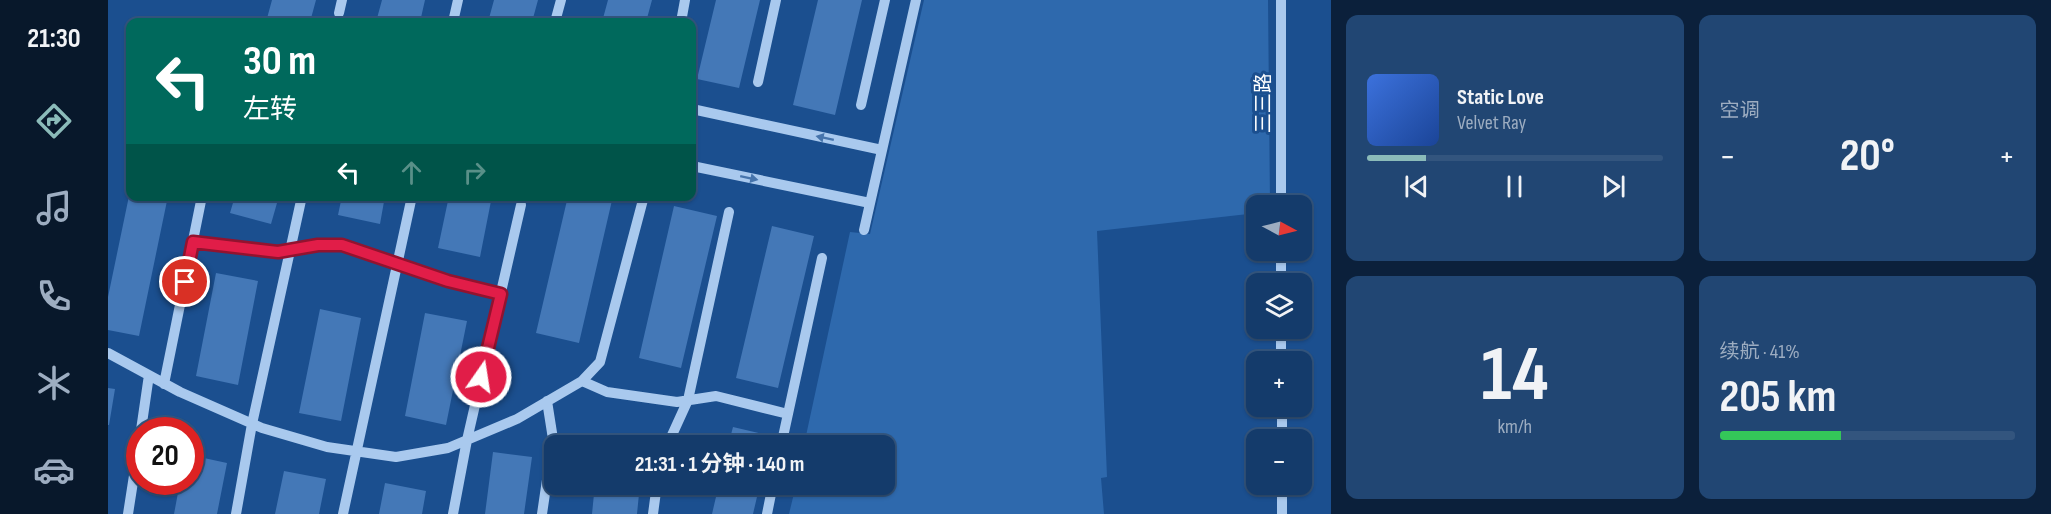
<!DOCTYPE html>
<html lang="zh">
<meta charset="utf-8">
<style>
:root{--surface:#143b6b;--page:#214673;--text:#f1f3f6;--muted:#9dadc1;--line:#33557e;--accent:#8bbbb9}
body{margin:0;font-family:"Sofia Sans Condensed","Noto Sans SC",sans-serif;background:var(--page);color:var(--text);height:100vh;display:flex;flex-direction:column;font-size:22px;white-space:nowrap}
*{box-sizing:border-box;margin:0}
p{font-size:20px;color:var(--muted)}
.icon{flex:none;width:33px;height:33px;fill:none;stroke:currentColor;stroke-width:2;stroke-linecap:round;stroke-linejoin:round}
.map{position:relative;flex:1;overflow:hidden}
.panel{display:flex;flex-direction:column;gap:15px;padding:15px;background:#0b203b;width:720px}
.panel>*{flex:none}
.hud{position:absolute;left:18px;top:18px;width:570px;height:183px;border-radius:12px;box-shadow:0 2px 4px #0004,0 0 0 2px var(--line);background:#00695c;color:#fff;overflow:hidden}
.needle{width:39px;rotate:97deg}
.fabs{position:absolute;left:1138px;top:195px;display:grid;gap:12px}
.fabs a{display:grid;place-items:center;width:66px;height:66px;border-radius:12px;background:var(--surface);box-shadow:0 2px 4px #0004,0 0 0 2px var(--line);font-size:30px}
.speed{position:absolute;left:18px;top:417px;display:flex;gap:12px;font-size:30px;font-weight:700;text-align:center}
.speed>*{display:grid;place-content:center;width:78px;height:78px;border-radius:50%;background:var(--surface);box-shadow:0 2px 4px #0004,0 0 0 2px var(--line);line-height:1}
.speed .limit{border:9px solid #d22;background:#fff;color:#111}
.pin{position:absolute;display:grid;place-items:center;width:51px;height:51px;color:#fff;margin:-26px;border:3px solid #fff;border-radius:50%;box-shadow:0 2px 6px #0007}
.me{position:absolute;width:66px;margin:-33px;rotate:13deg;stroke-linejoin:round;filter:drop-shadow(0 0 4px #0008)}
.turn{display:flex;align-items:center;gap:21px;height:126px;padding:0 18px;font-size:27px}
.turn .icon{width:78px;height:78px;stroke-width:2.5}
.turn b{display:block;font-size:42px;line-height:51px}
.lanes{display:flex;align-items:center;height:57px;padding:0 18px;background:#0003;justify-content:center;gap:30px;direction:ltr}
.lanes .off{opacity:.35}
.big{font-size:45px;font-weight:700;line-height:1.1}
.panel .card{flex:1;display:flex;flex-direction:column;justify-content:center;gap:9px;min-width:0;padding:0 21px;border-radius:12px;background:var(--page)}
.panel .dial{align-items:center;gap:0}
.dial b{font-size:78px;line-height:1}
.song{display:flex;align-items:center;gap:18px}
.cover{width:72px;height:72px;border-radius:9px;background:linear-gradient(135deg,hsl(220 70% 55%),hsl(220 70% 35%))}
.played{height:6px;border-radius:3px;background:linear-gradient(90deg,var(--accent) 20%,var(--line) 20%)}
.keys{display:flex;justify-content:space-around;direction:ltr}
.heat{display:flex;justify-content:space-between;align-items:center;font-size:33px;direction:ltr}
.charge{height:9px;border-radius:4px;background:linear-gradient(90deg,#34c759 41%,var(--line) 0)}
.panel .tiles{flex:1;display:grid;gap:15px;grid-template-columns:repeat(2,1fr)}
.trip{position:absolute;left:436px;top:435px;width:351px;height:60px;border-radius:12px;background:var(--surface);box-shadow:0 2px 4px #0004,0 0 0 2px var(--line);font-weight:700;line-height:60px;text-align:center}
main{display:flex;flex:1;min-height:0}
.tabs{display:flex;flex-direction:column;width:108px;justify-content:space-around;align-items:center;background:#08182b;color:var(--muted)}
.tabs .icon{width:42px;height:42px}
.tabs .selected{color:var(--accent)}
.tabs b{font-size:27px;color:var(--text)}
.map>svg:first-child{display:block}
.green{fill:#2e69ad}
.building{fill:#4478b7}
.lines{fill:none;stroke-linecap:round;stroke-linejoin:round}
.minor{stroke:#a9c9ee;stroke-width:10}
.oneway{fill:#4674ac}
.route-casing{stroke:#92132f;stroke-width:15}
.route{stroke:#e11d48;stroke-width:10}
.labels{text-anchor:middle;stroke-width:6;stroke-linejoin:round;paint-order:stroke}
.street-label{font-size:20px;fill:#fff;stroke:#1b4f8f}
</style>
<main>
<nav class="tabs">
<b>21:30</b>
<svg class="icon selected" aria-label="directions" viewBox="0 0 24 24"><path d="M12 3l9 9-9 9-9-9zM9 14v-3h6M13 9l2 2-2 2"/></svg>
<svg class="icon" aria-label="music" viewBox="0 0 24 24"><path d="M9 18V5l10-2v13"/><circle cx="6" cy="18" r="3"/><circle cx="16" cy="16" r="3"/></svg>
<svg class="icon" aria-label="phone" viewBox="0 0 24 24"><path d="M5 4h4l2 5-3 2q2 4 5 5l2-3 5 2v4C11 20 4 13 5 4z"/></svg>
<svg class="icon" aria-label="climate" viewBox="0 0 24 24"><path d="M12 3v18M4 7l16 10M4 17L20 7"/></svg>
<svg class="icon" aria-label="car" viewBox="0 0 24 24"><path d="M5 17H2v-5l4-1 3-4h7l3 4 3 1v5h-3M9 17h6M6 11h13"/><circle cx="7" cy="17" r="2"/><circle cx="17" cy="17" r="2"/></svg>
</nav>
<div class="map">
<svg width="1223" height="514" viewBox="0 0 1223 514">
<rect width="100%" height="100%" fill="#1b4f8f"/>
<path class="green" d="M816,0H1160L1162,205L1149,206V213L989,231L999,477L993,478L996,514H681L688,485L777,484V446L696,445L742,232L762,234Z"/>
<path class="building" d="M164,0H208L202,22H158Z
M274,0H317L312,22H268Z
M386,0H430L424,22H380Z
M500,0H544L538,22H494Z
M608,0H652L631,88L589,79Z
M710,0H754L727,115L685,105Z
M21,196H60L31,336L0,330V297Z
M127,196H171L163,224L122,213Z
M234,196H277L272,224L230,215Z
M341,196H384L372,257L330,248Z
M460,196H505L471,343L428,333Z
M566,206L609,216L573,368L531,358Z
M664,226L706,236L670,388L628,378Z
M108,273L150,281L130,385L88,376Z
M212,309L253,318L233,421L191,413Z
M317,313L359,321L338,425L297,416Z
M0,388L7,389L1,425H0Z
M625,427L664,436L661,446H620Z
M385,452L424,457L416,514H377Z
M82,455L119,463L109,514H66L72,482H82Z
M176,471L218,479L211,514H167Z
M277,483L318,491L314,514H271Z
M487,484H532L529,514H484Z
M611,484H652L645,514H604Z"/>
<g class="lines">
<path class="minor" d="M1173,0V206
M231,13L234,0
M345,22L350,0
M447,22L453,0
M573,22L577,0
M650,82L668,0
M753,105L777,0
M584,109L774,150
M584,166L762,203
M756,230L808,0
M85,241L170,252L210,245H234L340,281L393,294
M1173,250V284
M1173,328V362
M0,353L72,392L154,428L219,447L288,457L340,448L409,419L474,381L492,362L536,196
M474,381L499,392L569,402L608,396L680,414
M56,384L94,196
M1174,406V440
M33,430L41,375
M559,446L580,400L621,212
M673,446L714,258
M1174,484V514
M20,514L32,437
M128,514L144,424L194,196
M235,514L304,196
M345,514L359,440L413,205
M434,514L445,439L439,401
M545,514L549,484
M659,514L665,484"/>
</g>
<defs><path id="oneway-solid" d="M-6-.8H1V-3.2L6.5 0L1 3.2V.8H-6Z" transform="scale(1.5)"/></defs>
<g class="oneway">
<use href="#oneway-solid" transform="translate(717 138) rotate(-168)"/>
<use href="#oneway-solid" transform="translate(641 178) rotate(12)"/>
</g>
<g class="lines">
<g class="route-casing">
<path id="route" d="M77,282L85,242L170,252L210,245H234L340,281L393,294L373,377"/>
</g>
<use href="#route" class="route"/>
</g>
<g class="labels">
<g class="street-label">
<text transform="translate(1155 103) rotate(-90)" y="7">三三路</text>
</g>
</g>
</svg>
<div class="fabs">
<a><svg class="needle" viewBox="-14 -14 28 28"><path d="M0-13l5 13h-10z" fill="#e53935"/><path d="M0 13l5-13h-10z" fill="#9dadc1"/></svg></a>
<a><svg class="icon" aria-label="layers" viewBox="0 0 24 24"><path d="M12 4l9 5-9 5-9-5zM3 14l9 5 9-5"/></svg></a>
<a>+</a>
<a>−</a>
</div>
<div class="speed"><div class="limit">20</div></div>
<div class="pin" style="left:77px;top:282px;background:#d93025"><svg class="icon" aria-label="arrive" viewBox="0 0 24 24"><path d="M6 21V4h12l-3 4 3 4H6"/></svg></div>
<svg class="me" style="left:373px;top:377px" viewBox="-20 -20 40 40"><circle r="17" fill="#e11d48" stroke="#fff" stroke-width="3"/><path d="M0-11L8 9 0 5-8 9z" fill="#fff"/></svg>
<div class="trip">21:31 · 1 分钟 · 140 m</div>
<div class="hud">
<div class="turn"><svg class="icon" aria-label="left" viewBox="0 0 24 24"><path d="M17 20v-9H6M10 6l-5 5 5 5"/></svg><div><b>30 m</b>左转</div></div>
<div class="lanes"><svg class="icon" aria-label="left" viewBox="0 0 24 24"><path d="M17 20v-9H6M10 6l-5 5 5 5"/></svg><svg class="icon off" aria-label="ahead" viewBox="0 0 24 24"><path d="M12 20V5M6 11l6-6 6 6"/></svg><svg class="icon off" aria-label="right" viewBox="0 0 24 24"><path d="M7 20v-9h11M14 6l5 5-5 5"/></svg></div>
</div>
</div>
<section class="panel">
<div class="tiles">
<div class="card">
<div class="song"><i class="cover"></i><div><b>Static Love</b><p>Velvet Ray</p></div></div>
<div class="played"></div>
<div class="keys"><svg class="icon" aria-label="previous" viewBox="0 0 24 24"><path d="M18 5L8 12l10 7zM5 5v14"/></svg><svg class="icon" aria-label="pause" viewBox="0 0 24 24"><path d="M8 5v14M16 5v14"/></svg><svg class="icon" aria-label="next" viewBox="0 0 24 24"><path d="M6 5l10 7-10 7zM19 5v14"/></svg></div>
</div>
<div class="card"><p>空调</p>
<div class="heat"><a>−</a><b class="big">20°</b><a>+</a></div>
</div>
<div class="card dial"><b>14</b><p>km/h</p></div>
<div class="card"><p>续航 · 41%</p><b class="big">205 km</b><div class="charge"></div></div>
</div>
</section>
</main>
